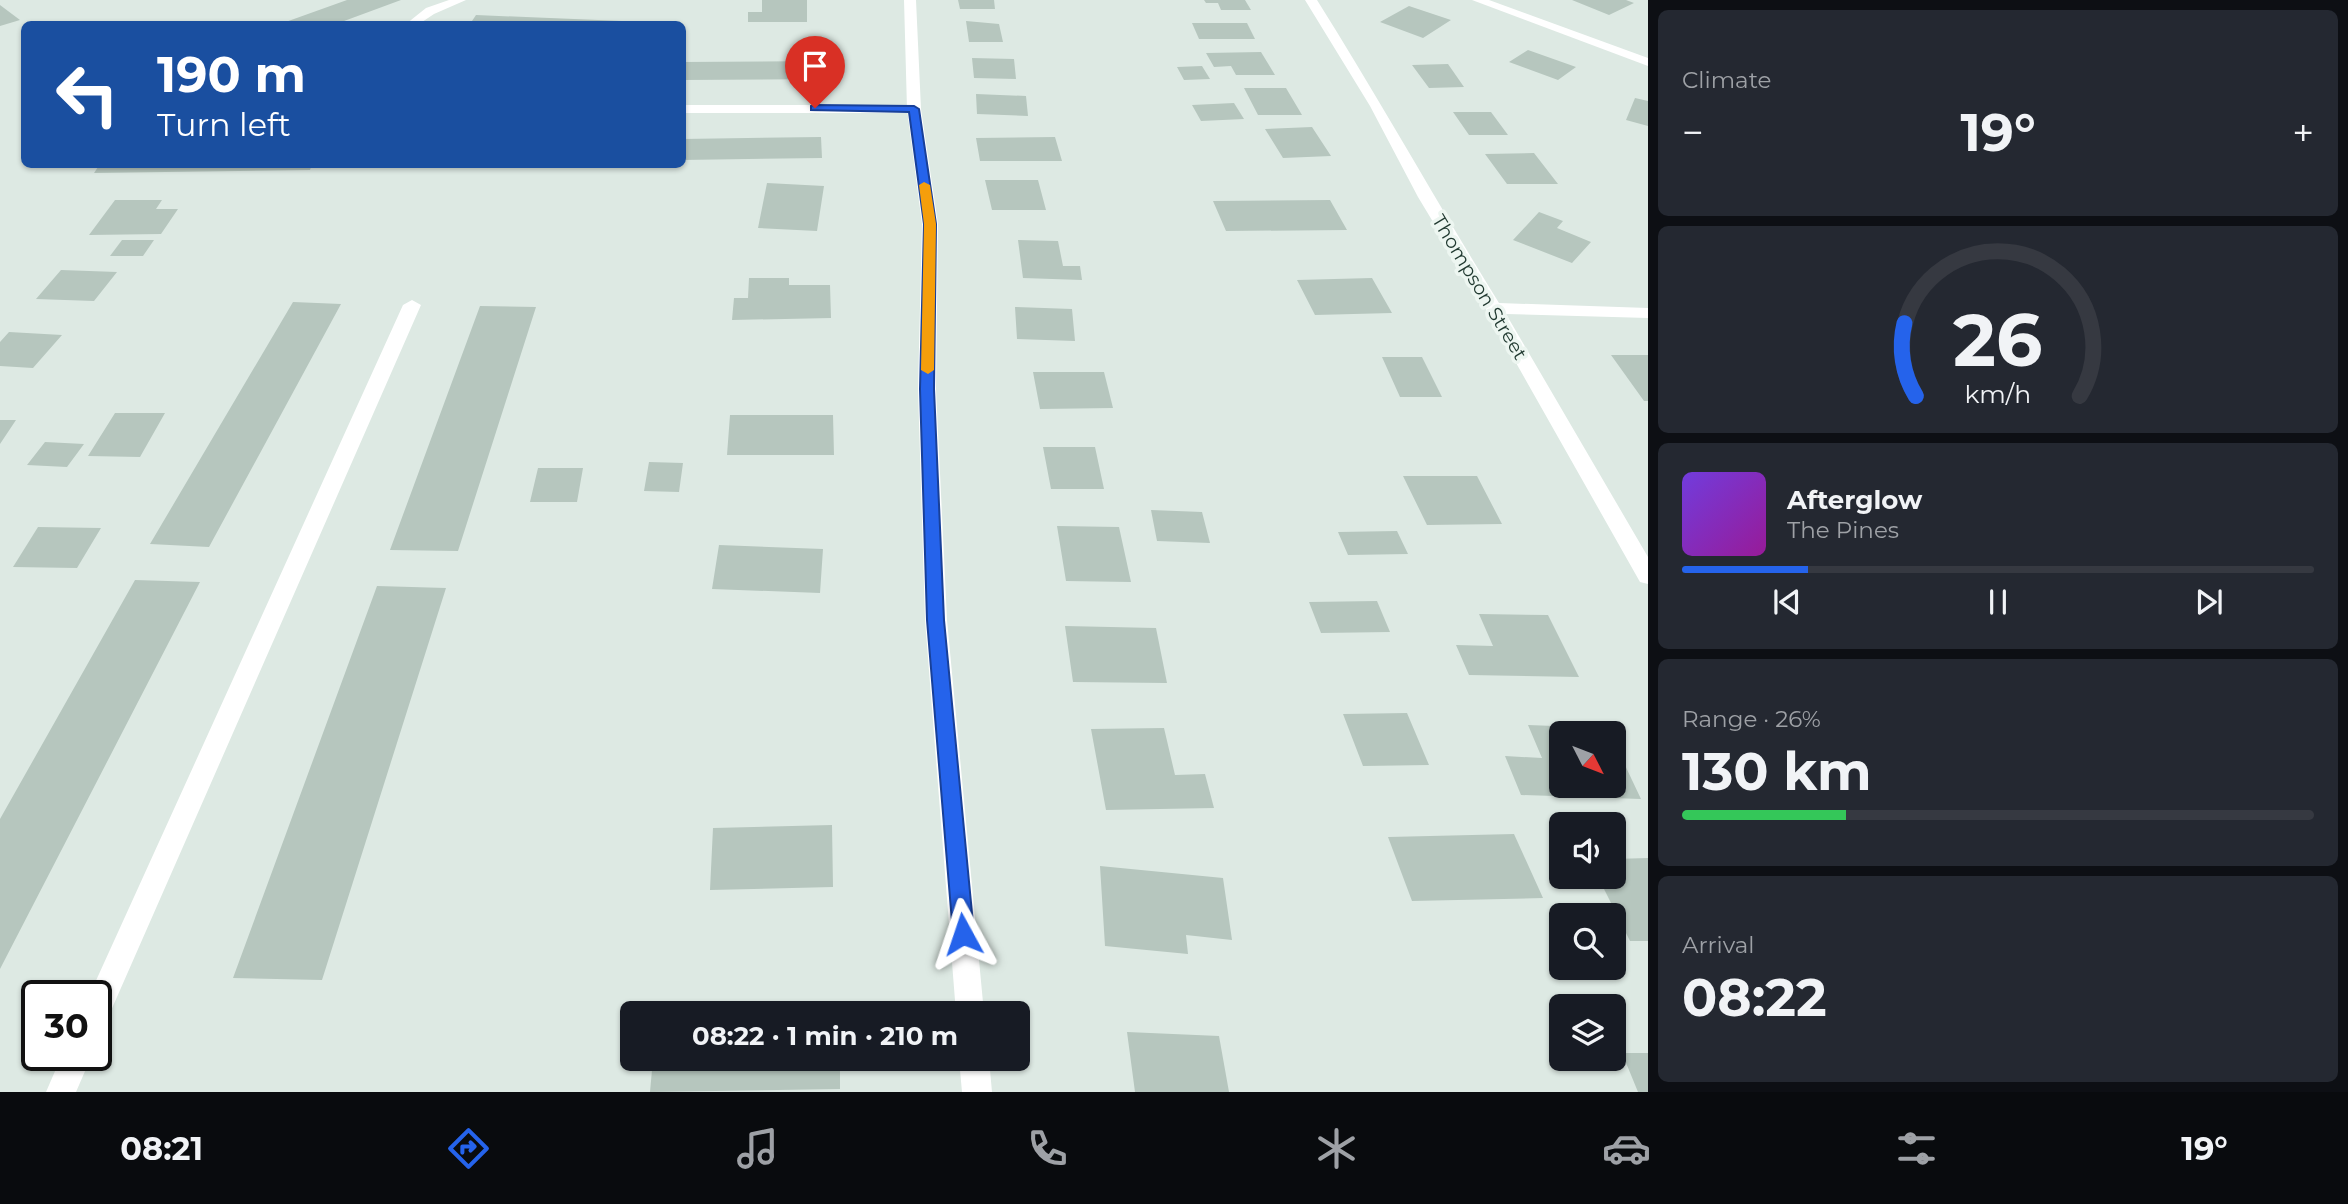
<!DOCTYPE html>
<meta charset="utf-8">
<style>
:root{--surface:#171b24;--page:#242831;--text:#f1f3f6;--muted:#9ea1a6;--line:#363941;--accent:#2563eb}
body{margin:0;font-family:Montserrat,sans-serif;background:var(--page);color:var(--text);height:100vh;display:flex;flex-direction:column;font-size:26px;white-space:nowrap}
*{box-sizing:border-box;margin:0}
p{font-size:23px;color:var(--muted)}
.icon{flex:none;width:38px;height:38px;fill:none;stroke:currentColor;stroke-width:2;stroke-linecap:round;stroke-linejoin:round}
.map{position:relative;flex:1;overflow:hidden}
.details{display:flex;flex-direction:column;gap:10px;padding:10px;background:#0d0f14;width:700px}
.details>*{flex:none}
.hud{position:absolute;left:21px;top:21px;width:665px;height:147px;border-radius:10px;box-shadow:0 2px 5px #0004;background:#1a4fa0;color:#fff;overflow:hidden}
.needle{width:46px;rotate:132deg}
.controls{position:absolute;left:1549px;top:721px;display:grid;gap:14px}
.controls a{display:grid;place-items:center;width:77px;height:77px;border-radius:10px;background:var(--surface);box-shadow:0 2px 5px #0004;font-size:35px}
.speed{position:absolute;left:21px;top:980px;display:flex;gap:14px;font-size:35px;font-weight:700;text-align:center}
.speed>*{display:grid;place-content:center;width:91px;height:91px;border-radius:50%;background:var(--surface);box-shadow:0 2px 5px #0004;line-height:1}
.speed .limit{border:4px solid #111;border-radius:10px;background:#fff;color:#111}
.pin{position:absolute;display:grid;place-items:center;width:60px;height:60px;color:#fff;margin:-72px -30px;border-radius:50% 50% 50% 0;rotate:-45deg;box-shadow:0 0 7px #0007}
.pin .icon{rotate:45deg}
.me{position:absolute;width:77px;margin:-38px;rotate:355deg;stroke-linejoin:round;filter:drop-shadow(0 0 5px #0008)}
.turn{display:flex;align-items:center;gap:24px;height:147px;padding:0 21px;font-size:32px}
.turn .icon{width:91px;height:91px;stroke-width:2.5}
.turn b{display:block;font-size:49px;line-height:60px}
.big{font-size:52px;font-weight:700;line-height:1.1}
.details .tile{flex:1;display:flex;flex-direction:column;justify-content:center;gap:10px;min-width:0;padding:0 24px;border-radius:10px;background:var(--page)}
.details .dial{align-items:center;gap:0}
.dial svg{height:182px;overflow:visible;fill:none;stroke:var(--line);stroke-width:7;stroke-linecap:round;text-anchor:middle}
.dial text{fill:var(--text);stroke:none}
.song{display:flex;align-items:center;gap:21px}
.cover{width:84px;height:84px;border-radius:10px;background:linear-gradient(135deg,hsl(260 70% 55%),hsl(300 70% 35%))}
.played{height:7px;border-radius:4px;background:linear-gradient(90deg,var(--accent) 20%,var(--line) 20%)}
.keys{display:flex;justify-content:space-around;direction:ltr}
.heat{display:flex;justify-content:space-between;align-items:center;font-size:38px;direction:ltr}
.charge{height:10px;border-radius:5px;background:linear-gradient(90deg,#34c759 26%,var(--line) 0)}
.trip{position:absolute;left:620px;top:1001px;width:410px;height:70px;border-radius:10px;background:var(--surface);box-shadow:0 2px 5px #0004;font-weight:700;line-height:70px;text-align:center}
.tabs{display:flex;height:112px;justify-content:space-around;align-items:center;background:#090b0e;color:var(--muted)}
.tabs .icon{width:49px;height:49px}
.tabs .active{color:var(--accent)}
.tabs b{font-size:32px;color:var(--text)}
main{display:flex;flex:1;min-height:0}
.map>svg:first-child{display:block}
.building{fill:#b6c6be}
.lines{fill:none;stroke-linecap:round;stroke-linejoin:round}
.service{fill:#fff;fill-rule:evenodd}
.minor{fill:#fff;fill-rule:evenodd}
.tertiary{fill:#fff;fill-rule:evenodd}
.route{fill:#2563eb;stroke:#184099;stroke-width:2}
.slow{fill:#f59e0b}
.labels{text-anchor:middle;stroke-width:7;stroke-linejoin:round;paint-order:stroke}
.street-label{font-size:19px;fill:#1f382f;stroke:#edf6f1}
</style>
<main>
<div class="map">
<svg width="1648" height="1092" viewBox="0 0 1648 1092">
<rect width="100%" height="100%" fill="#dde9e3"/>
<path class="building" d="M347,0H401L336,24H280Z
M762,0H807V22H748V12H762Z
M958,0H994L995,9H960Z
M1204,0H1245L1251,10H1221L1218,3H1206Z
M1572,0H1626L1634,3L1609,15Z
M0,5L20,20L0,26Z
M1409,6L1451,20L1423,38L1380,22Z
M476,15L646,22L645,24H470Z
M966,21L999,24L1003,42H969Z
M1192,23H1247L1255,39H1199Z
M1528,50L1576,67L1558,80L1509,62Z
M1261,52L1275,75H1236L1231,66L1214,67L1206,53Z
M972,58L1014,59L1016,79L974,78Z
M828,61V79L682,80V62Z
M1448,64L1464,87L1429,88L1412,65Z
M1202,66L1210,79L1184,80L1177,67Z
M1244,88H1286L1302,115H1258Z
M976,94L1026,96L1028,116L977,114Z
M1635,98L1648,101V126L1626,120Z
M1234,103L1244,119L1201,121L1192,105Z
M1453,112H1491L1508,135H1469Z
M1312,127L1331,156L1283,158L1265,129Z
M821,137L822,158L682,160V139Z
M1055,137L1062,161H980L976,138Z
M1534,153L1558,184H1507L1485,154Z
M100,164H312L310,170L94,173Z
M985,180H1038L1046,210H992Z
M767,183L824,186L817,231L758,228Z
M115,200H162L156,209H178L161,234L89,235Z
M1330,200L1347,230L1226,231L1213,201Z
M1539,212L1563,221L1557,228L1591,242L1572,263L1513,240Z
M122,240H154L143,256H110Z
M1018,240L1058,241L1063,266H1080L1082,280L1023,278Z
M61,270L117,272L94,301L36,299Z
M749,278H789V285H830L831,318L732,320L734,298H748Z
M1372,278L1392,313L1315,315L1297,280Z
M293,302L341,304L209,547L150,544Z
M480,306L536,307L458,551L390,550Z
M1015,307L1072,309L1075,341L1017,339Z
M9,332L62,335L33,368L0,366V342Z
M1611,355H1648V401H1644Z
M1382,357H1422L1442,397H1400Z
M1033,372H1104L1113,408L1040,409Z
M115,413H165L140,457L88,456Z
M730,415H833L834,455H727Z
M0,420H16L0,444Z
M45,442L84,444L67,467L27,465Z
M1043,447H1095L1104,489H1051Z
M649,462L683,463L679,492L644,491Z
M538,468H583L577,502H530Z
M1403,476H1477L1502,524L1427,525Z
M1151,510L1202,512L1210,543L1157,541Z
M1057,526L1119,527L1131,582L1066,581Z
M38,527L101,528L77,568L13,567Z
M1397,531L1408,554L1348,555L1338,532Z
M719,545L823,549L820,593L712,589Z
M135,580L200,582L0,969V819Z
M377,586L446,588L322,980L233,978Z
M1377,601L1390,632L1321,633L1309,602Z
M1479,614L1548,615L1579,677L1469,675L1456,645L1493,646Z
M1065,626L1156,628L1167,683L1073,682Z
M1407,713L1429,765L1363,766L1343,714Z
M1528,725L1607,728L1609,733H1561V786H1614V742L1641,799L1521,795L1505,756L1542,758Z
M1164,728L1175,775L1205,774L1214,808L1106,810L1091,729Z
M832,825L833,887L710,890L713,828Z
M1514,834L1543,898L1412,901L1388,837Z
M1648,858V941H1630L1598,877H1614V859Z
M1100,866L1223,878L1232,940L1186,935L1188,954L1105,946Z
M839,1006V1013H731V1007Z
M1127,1032L1219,1036L1229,1092H1135Z
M1622,1053H1648V1092H1638Z
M653,1059H840V1089L650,1092Z"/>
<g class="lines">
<path class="service" d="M449,0H466L434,14L419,24H406L426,8Z
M682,105H914L921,109L914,113H682Z
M412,300L421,305L106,1022L96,1026V996H89L403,305Z
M62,1055H92L76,1092H46Z"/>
<path class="minor" d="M904,0H916L921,109L938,224L936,389L947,620L984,1013H956L925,620L918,389L922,224L907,109Z
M1305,0H1317C1380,100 1437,203 1499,303L1648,308V318L1506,314L1648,557V584L1640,582L1485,308L1418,197L1370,106Z
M959,1059H989L992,1092H962Z"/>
<path class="tertiary" d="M1472,0H1489L1648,58V66Z"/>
</g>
<path class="route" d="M815,105L914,106L919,109L936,224L934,389L944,620L974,934L971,942L963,945L956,942L953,934L927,620L920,389L924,224L909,112L811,110V106Z"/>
<path class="slow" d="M924,182L930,185L936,224L934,370L928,374L921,370L924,224L919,185Z"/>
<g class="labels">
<g class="street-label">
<text transform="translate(1480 287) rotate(59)" y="7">Thompson Street</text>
</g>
</g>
</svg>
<div class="controls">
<a><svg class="needle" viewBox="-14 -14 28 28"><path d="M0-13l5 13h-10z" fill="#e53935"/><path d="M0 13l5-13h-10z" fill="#9ea1a6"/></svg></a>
<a><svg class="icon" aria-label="sound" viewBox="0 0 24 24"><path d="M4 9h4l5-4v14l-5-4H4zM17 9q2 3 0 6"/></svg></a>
<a><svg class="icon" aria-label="search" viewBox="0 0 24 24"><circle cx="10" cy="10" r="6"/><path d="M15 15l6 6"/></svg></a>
<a><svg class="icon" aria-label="layers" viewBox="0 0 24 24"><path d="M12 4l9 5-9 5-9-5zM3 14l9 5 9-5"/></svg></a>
</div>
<div class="speed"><div class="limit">30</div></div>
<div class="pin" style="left:815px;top:108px;background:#d93025"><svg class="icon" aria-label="arrive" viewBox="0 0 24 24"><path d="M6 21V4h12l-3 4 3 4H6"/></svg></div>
<svg class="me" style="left:963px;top:934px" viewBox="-20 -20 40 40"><path d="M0-17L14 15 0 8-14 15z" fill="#2563eb" stroke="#fff" stroke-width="4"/></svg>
<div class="trip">08:22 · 1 min · 210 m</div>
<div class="hud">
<div class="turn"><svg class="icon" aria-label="left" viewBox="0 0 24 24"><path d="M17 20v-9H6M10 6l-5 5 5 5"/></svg><div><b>190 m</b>Turn left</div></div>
</div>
</div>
<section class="details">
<div class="tile"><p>Climate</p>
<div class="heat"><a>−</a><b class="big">19°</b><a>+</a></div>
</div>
<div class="tile dial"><svg viewBox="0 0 100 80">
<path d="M14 69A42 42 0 1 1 86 69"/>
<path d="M14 69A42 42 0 0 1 9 37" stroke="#2563eb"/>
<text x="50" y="56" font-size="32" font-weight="700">26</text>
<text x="50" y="72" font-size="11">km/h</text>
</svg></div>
<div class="tile">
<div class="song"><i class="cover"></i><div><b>Afterglow</b><p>The Pines</p></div></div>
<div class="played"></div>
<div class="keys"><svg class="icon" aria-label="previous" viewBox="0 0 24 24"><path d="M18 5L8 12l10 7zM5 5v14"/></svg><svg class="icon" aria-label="pause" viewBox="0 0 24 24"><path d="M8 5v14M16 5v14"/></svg><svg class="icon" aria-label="next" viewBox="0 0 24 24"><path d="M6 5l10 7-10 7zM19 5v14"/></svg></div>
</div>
<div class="tile"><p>Range · 26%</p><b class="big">130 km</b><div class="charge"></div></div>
<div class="tile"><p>Arrival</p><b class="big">08:22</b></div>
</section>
</main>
<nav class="tabs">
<b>08:21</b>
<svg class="icon active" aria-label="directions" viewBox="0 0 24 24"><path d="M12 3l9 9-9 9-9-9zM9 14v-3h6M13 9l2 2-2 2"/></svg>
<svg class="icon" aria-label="music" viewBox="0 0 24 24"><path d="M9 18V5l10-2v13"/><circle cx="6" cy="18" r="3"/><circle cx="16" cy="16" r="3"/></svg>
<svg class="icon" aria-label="phone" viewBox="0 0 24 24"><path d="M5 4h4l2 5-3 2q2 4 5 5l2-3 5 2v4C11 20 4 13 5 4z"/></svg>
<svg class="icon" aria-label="climate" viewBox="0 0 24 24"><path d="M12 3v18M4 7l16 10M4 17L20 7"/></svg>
<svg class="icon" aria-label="car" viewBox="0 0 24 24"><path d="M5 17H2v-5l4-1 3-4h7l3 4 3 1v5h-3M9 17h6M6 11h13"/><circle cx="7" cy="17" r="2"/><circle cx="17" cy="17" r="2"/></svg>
<svg class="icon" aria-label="filters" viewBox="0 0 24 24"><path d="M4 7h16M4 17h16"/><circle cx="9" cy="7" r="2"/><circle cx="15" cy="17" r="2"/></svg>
<b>19°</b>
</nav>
